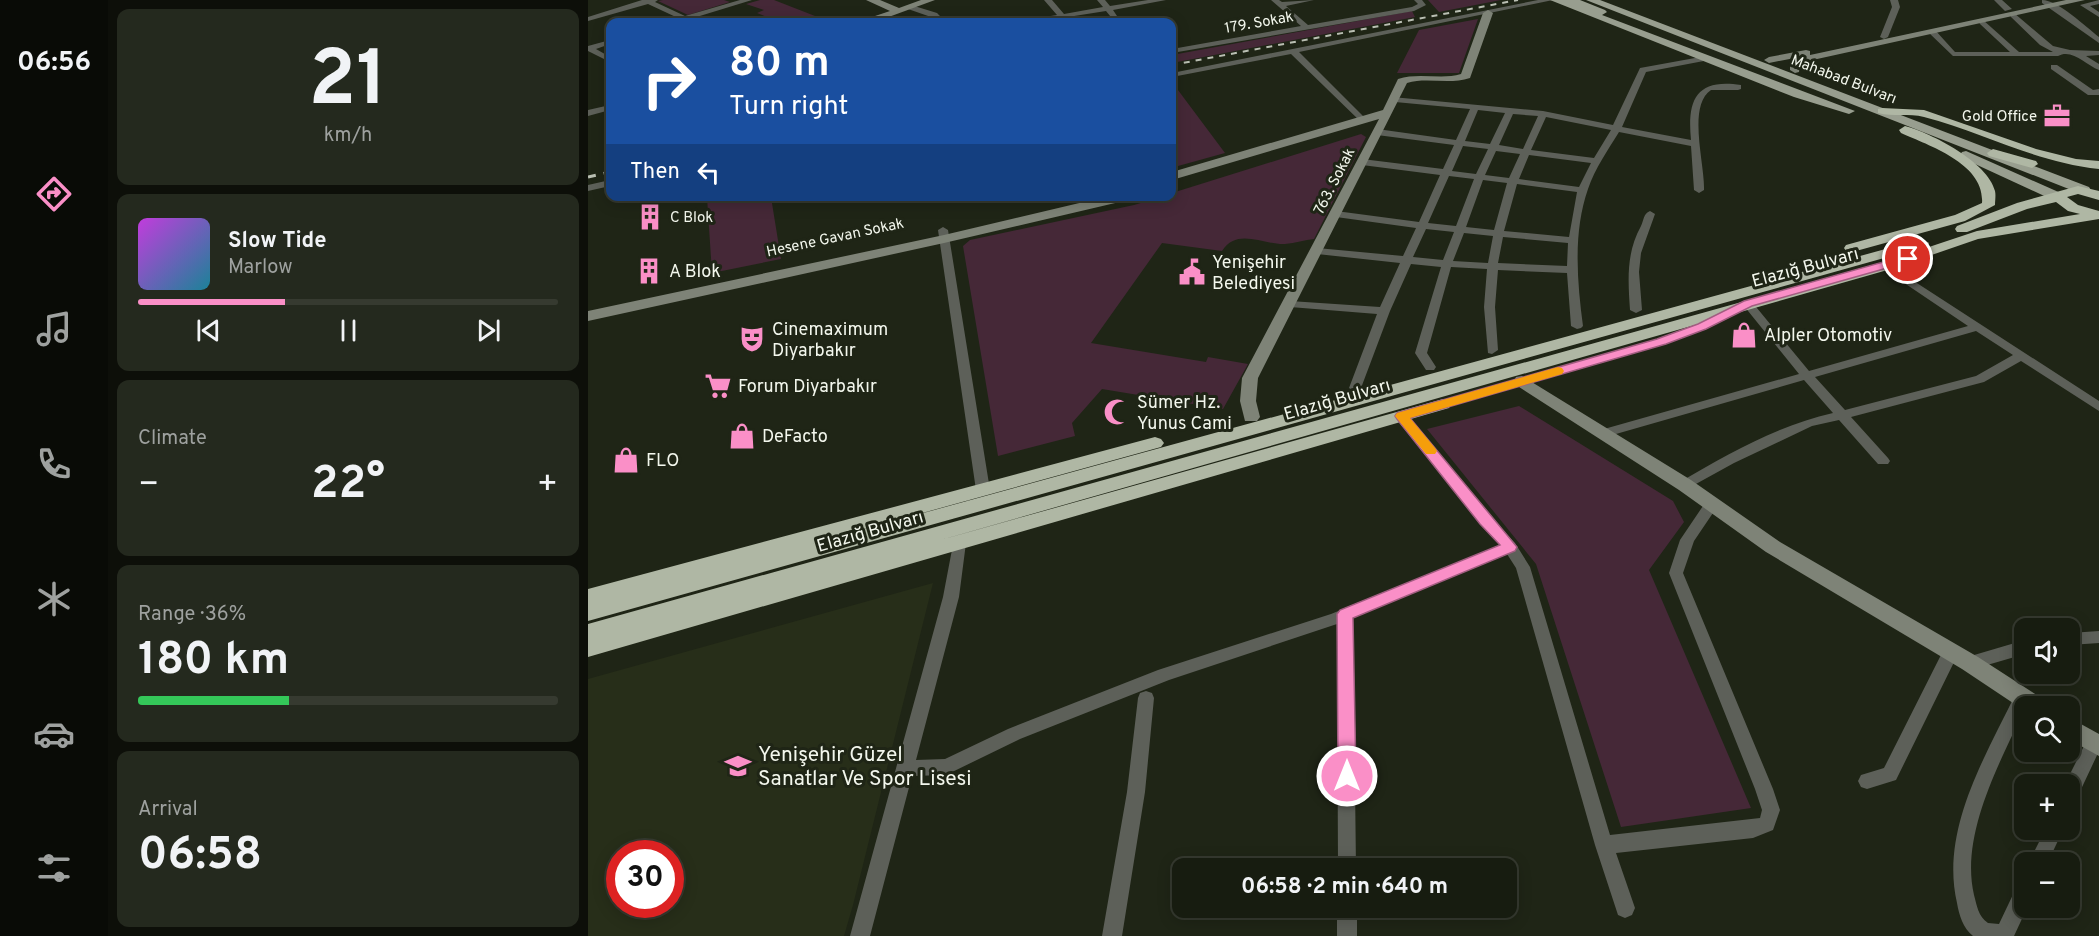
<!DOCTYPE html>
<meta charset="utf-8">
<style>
:root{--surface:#171c10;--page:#24291e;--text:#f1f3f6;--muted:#9ea19f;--line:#363a30;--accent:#fa8fc7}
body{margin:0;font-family:Overpass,sans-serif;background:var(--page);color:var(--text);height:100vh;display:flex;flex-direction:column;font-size:22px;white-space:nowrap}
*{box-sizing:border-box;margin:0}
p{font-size:20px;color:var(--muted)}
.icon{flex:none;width:33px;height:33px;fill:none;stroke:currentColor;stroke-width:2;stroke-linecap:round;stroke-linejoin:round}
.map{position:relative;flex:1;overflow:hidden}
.sheet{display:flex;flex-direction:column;gap:9px;padding:9px;background:#0d0f09;width:480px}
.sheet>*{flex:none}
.banner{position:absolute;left:18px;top:18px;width:570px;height:183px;border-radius:12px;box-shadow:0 3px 15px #0003,0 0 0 2px var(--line);background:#1a4fa0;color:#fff;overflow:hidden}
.buttons{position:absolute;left:1426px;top:618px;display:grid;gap:12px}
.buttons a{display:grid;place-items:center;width:66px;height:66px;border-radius:12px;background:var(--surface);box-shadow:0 3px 15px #0003,0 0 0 2px var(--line);font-size:30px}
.speed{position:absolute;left:18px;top:840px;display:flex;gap:12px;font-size:30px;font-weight:700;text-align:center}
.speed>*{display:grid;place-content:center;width:78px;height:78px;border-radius:50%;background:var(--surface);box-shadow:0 3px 15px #0003,0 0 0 2px var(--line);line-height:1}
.speed .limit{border:9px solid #d22;background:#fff;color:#111}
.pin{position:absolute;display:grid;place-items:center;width:51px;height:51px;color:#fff;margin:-26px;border:3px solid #fff;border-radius:50%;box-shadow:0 2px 6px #0007}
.me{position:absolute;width:66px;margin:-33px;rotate:0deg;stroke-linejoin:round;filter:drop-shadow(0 0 4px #0008)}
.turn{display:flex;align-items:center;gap:21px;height:126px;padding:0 24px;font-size:27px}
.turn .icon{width:78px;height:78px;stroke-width:2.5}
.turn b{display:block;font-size:42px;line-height:51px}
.then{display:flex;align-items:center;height:57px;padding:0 24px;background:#0003;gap:12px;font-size:22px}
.big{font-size:45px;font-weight:700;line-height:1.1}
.sheet .card{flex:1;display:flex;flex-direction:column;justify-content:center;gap:9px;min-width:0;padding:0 21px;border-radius:12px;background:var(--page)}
.sheet .dial{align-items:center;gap:0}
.dial b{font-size:78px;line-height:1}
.song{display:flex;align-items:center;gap:18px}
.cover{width:72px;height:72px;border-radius:9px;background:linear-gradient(135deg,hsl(290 70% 55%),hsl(190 70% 35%))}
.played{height:6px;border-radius:3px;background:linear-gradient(90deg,var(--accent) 35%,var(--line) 35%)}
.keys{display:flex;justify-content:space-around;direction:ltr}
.heat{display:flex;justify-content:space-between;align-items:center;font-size:33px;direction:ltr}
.charge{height:9px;border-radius:4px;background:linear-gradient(90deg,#34c759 36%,var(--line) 0)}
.trip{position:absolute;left:584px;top:858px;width:345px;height:60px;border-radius:12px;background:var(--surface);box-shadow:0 3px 15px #0003,0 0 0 2px var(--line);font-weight:700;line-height:60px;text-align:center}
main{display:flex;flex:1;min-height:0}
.tabs{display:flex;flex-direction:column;width:108px;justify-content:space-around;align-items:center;background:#090b06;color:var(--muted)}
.tabs .icon{width:42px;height:42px}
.tabs .on{color:var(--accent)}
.tabs b{font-size:27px;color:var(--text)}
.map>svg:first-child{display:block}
.built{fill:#272e19;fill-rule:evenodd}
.green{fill:#452837}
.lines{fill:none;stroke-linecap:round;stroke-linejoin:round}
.street{fill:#5d6059;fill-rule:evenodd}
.secondary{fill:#7e8377;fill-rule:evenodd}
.primary{fill:#989e8f;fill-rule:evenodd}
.highway{fill:#afb7a4;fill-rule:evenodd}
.rail-far1{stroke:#babfb3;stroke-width:2;stroke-dasharray:6 6;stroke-linecap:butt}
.rail{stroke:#babfb3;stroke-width:3;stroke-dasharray:8 8;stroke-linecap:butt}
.route{fill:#fa8fc7;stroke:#a25d81;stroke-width:1.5}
.slow{fill:#f59e0b}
.labels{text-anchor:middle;stroke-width:6;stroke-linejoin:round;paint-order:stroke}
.far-street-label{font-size:15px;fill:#f3f7ed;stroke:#1f2516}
.far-poi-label{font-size:15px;fill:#f3f7ed;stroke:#1f2516;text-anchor:end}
.poi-label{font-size:18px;fill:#f3f7ed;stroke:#1f2516;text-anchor:start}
.street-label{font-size:18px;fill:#f3f7ed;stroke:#1f2516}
.near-poi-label{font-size:21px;fill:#f3f7ed;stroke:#1f2516;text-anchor:start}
</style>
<main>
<nav class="tabs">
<b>06:56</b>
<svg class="icon on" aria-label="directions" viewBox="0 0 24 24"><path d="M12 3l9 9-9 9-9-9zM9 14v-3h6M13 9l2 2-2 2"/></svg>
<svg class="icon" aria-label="music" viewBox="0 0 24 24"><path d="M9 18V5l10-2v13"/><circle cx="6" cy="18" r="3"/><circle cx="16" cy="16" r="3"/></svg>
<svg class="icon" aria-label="phone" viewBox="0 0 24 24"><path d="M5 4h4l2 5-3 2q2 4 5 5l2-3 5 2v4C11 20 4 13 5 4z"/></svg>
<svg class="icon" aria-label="climate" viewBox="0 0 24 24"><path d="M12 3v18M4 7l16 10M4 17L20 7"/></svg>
<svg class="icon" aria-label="car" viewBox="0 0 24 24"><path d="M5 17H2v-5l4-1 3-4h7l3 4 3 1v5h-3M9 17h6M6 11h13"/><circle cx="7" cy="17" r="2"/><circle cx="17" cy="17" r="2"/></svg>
<svg class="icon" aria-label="filters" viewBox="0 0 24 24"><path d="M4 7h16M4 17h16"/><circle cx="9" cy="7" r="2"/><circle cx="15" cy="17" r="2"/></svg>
</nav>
<section class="sheet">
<div class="card dial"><b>21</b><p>km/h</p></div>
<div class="card">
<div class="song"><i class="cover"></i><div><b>Slow Tide</b><p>Marlow</p></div></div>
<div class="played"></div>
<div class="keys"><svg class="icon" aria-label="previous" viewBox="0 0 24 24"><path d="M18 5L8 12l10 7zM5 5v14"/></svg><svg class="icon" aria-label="pause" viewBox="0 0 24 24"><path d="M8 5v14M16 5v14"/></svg><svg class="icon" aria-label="next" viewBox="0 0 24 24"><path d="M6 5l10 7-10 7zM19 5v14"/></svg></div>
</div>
<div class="card"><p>Climate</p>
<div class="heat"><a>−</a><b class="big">22°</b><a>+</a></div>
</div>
<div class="card"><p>Range · 36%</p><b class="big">180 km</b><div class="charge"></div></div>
<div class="card"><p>Arrival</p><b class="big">06:58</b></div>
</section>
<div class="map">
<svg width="1511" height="936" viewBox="0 0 1511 936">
<rect width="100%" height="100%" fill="#1f2516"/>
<path class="built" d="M345,583L265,905L256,936H0V679ZM32,854H82V904H32Z"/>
<path class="green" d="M75,0H136L142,2L100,15L70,1Z
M172,0H186L227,16L221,19L230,22H191L169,13L176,10L158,4Z
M840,0H913L851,12Z
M824,11L827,17L584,63V55Z
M890,19L871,73H809L831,30Z
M584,82L637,153L590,166L584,156Z
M773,134L778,137L726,239C717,240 707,243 697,244C675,245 649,227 634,251L574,243L503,343L618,362L620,357L660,364L635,409L514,389L484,423L487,436L410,456L375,246L382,240L546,205L573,197L584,196V193Z
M119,197H183L193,259L124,273Z
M931,406L1085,501L1096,522L1061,570L1163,808L1033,827L948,564L839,429Z"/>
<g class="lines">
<path class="street" d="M54,0H70L67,2L97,16L152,0H164L102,19L99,22H82L90,18L60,4L0,21V17Z
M456,0H464L476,14L515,7L509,0H517L522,6L560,0H578L525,10L533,22H527L518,11L448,22H434L437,20L469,15Z
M683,0H691L694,2L726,0L698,6L720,25L824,7L830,4L826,0H834L838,5L826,11L584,53V49L713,26Z
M950,0H965L711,52L776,117L777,119L773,122L703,54L584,77V73Z
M1302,0H1310L1312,7L1300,37L1296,39L1292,37L1304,7Z
M1406,0H1414L1424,9L1417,11Z
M1454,0C1470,0 1498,27 1511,37V43L1454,3Z
M1511,0V4L1502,6L1511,12V17L1492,5Z
M323,5L349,13L358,22H350L343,17L320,9L319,7Z
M1426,13L1465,46L1482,50L1511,51V55L1498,56L1511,64V70C1498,65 1484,48 1470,56H1365L1340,32L1347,30L1367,52H1422L1392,24L1391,22L1395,20L1431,52H1465L1452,45L1423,17L1422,15Z
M22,40V44L8,49L22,57V62L0,51V46Z
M1118,56L1122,58L1121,60L1058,72L1034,127L1103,140C1099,100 1108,78 1153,85V89L1150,90H1123C1099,106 1117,164 1116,190L1111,193L1106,190L1103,146L1031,132C1020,150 1007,168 1000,189C985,232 989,281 995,326L993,328L989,329L983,326L979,273L910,270L907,307L910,350L904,354L900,353L896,307L899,269L863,267L839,353L848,367L846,370H838L827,353L853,267L823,264L802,311L773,388L767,392L761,388L789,314L702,307L696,304L702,301L792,307L812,263L729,254L724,251L729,248L815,256L828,228L748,217L743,214L748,211L831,222L852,175L774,165L769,162L774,159L855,169L866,145L789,135L785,132L789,129L868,140L882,109L807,102L803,99L804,97L955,111L1025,125L1052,68ZM890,110L917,113L902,144L877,141ZM925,114L950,116L935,149L911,145ZM958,117L1023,130L1006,158L943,150ZM875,146L900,149L888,174L864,171ZM908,151L932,154L921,178L897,175ZM941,155L1003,163L991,187L931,179ZM861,176L886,179L868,226L840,223ZM895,180L919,183L906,230L878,227ZM929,184L989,192L981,237L916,231ZM838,229L866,232L855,260L825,257ZM876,233L905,236L900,263L865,261ZM915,237L980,243L979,266L910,263Z
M1463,65H1469L1505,90L1511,89V95H1500L1463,69Z
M22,105V110L0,116V110Z
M22,180V186L0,191V185Z
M1062,211L1067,214L1053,253L1051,272L1054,310L1048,313L1042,310C1040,280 1038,253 1053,226C1056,220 1055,214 1062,211Z
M355,227L360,230L402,490L395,495L388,490L350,230Z
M1298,263L1511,401V411L1433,361L1396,382L1263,417L1300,458L1302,461L1300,464H1290L1251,420L1224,426L1146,463L1097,490L1090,485L1092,482C1140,454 1191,425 1245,413L1216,380L1014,438L1007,434L1009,431L1211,374L1156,306V302H1164L1221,371L1380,326L1294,268V264ZM1388,331L1425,355L1388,376L1257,410L1227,377Z
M813,412L818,413L902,516L927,543L942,567L1022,835L1172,818L1174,810L1167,789L1081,573L1092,540L1119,500H1129L1131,504L1106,541L1095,573L1185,789L1192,810L1185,830L1165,838L1028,853L1047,908L1044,915L1037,918L1030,915L1007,845L928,568L919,554L765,618L768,868H750L749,624L581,680L432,739L358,775L324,776L282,936H262L355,597L366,539H376L378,543L371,597L328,760L357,759L420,729L570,670L743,614L912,545L808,419L807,416Z
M1511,631V643L1482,645V633Z
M1437,640V654L1382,670L1376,668L1374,663L1376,658Z
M1363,645L1369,647L1371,652L1308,780L1279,789L1273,787L1270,781L1273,775L1296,768L1357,647Z
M558,691L564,693L566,698L557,792L534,936H514L539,792L550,698L552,693Z
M1434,691L1440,693L1442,698C1417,753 1371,831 1386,895C1389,906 1390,916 1400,923L1411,924L1430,884L1437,882V908H1439L1426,936H1385C1375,928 1371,915 1369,903C1352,830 1397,757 1428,693Z
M1506,735L1511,737V751L1488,800L1482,802V784H1477L1500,738Z
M1457,830H1475L1460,862H1441Z
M749,908H769V936H749Z"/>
<path class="secondary" d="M278,0H292L311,8L333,0H347L287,22H274L275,20L302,11Z
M1478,0H1497L1220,61L1212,65L1211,72L1207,73L1202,70V64L1212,57L1181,63L1176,60L1181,57L1218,50L1222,51V55Z
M900,10L905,13L882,78C861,85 839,77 819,83L670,378L668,401L672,417L669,421H657L652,401L654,378L791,119L584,180V172L795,110L810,79C831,72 853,80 873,74L895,13Z
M521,196H546L540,200L356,243L0,321V311L356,235Z
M934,376L1103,480L1192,542L1390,657L1455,699L1458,706H1437V711L1374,669L1178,552L1091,490L928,385L926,381L928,377Z
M1482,718L1511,734V756L1482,740Z"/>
<path class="primary" d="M962,0H992L1017,10L1019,12L1014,15L1267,111L1261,114L1206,97Z
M998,0H1012L1501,187L1503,190L1501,193H1491Z
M1378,151L1475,194L1477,197L1475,200H1465L1374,158L1372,155L1374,152Z"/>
<path class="highway" d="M1294,108L1336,110L1448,149L1488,159L1511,161V169C1446,162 1397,133 1336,117C1321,113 1305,117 1290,113V109Z
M1317,126C1343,133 1400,162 1407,191C1408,195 1407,201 1407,205L1377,221L1268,251H1258L1256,248L1258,245L1367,215L1394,203C1397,164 1342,146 1313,133L1311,130Z
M1405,149L1448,161L1450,164L1444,168L1401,156L1399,153Z
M1490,186L1511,191V200L1490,194L1479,197L1490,205L1511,211V219L1390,239L1303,269L349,541L855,399L861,400L863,404L861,408L0,657V624L1293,263L1389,231L1492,214L1480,211L1468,202L1439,209L1379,232H1369L1367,229L1369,226L1429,203Z
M1334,239L1341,243L1339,246L0,621V589L567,437L573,439L576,443L573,447L215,546Z"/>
<path class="rail-far1" d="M584,65L930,0"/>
<path class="rail" d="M0,177L22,172"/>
</g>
<path class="route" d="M1320,255L1325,259L1324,261L1164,306L1118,329L1078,344L822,418L929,547L927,551L765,618L768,776L765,782L759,784L753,782L750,776L749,614L752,610L912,545L892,524L809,419L807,416L809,413L1069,339L1110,324L1156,301Z"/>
<path class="slow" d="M970,367L974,368L976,371L974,374L822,418L847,448L849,451L847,454H838L807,416L809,413Z"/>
<defs>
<g id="office-bare" transform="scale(2.07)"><path d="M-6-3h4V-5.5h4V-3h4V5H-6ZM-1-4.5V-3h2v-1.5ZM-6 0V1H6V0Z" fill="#fa8fc7" stroke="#1f2516" stroke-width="2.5" paint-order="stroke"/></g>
<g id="building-bare" transform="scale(2.07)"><path d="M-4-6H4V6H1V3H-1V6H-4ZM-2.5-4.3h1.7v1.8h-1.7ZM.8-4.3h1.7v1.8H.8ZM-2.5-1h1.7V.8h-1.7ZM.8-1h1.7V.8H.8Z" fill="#fa8fc7" stroke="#1f2516" stroke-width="2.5" paint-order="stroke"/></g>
<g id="civic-bare" transform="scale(2.07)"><path d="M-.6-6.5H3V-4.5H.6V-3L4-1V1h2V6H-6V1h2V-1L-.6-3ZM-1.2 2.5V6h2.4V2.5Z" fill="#fa8fc7" stroke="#1f2516" stroke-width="2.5" paint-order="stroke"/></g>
<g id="shop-bare" transform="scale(2.07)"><path d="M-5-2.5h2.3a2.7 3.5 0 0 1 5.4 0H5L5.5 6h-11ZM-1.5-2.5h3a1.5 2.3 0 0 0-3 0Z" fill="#fa8fc7" stroke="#1f2516" stroke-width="2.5" paint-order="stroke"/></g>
<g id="theatre-bare" transform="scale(2.07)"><path d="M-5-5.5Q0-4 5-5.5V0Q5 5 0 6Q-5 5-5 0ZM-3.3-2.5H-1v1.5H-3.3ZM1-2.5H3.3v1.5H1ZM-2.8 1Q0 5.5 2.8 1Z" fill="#fa8fc7" stroke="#1f2516" stroke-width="2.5" paint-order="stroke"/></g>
<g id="supermarket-bare" transform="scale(2.07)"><path d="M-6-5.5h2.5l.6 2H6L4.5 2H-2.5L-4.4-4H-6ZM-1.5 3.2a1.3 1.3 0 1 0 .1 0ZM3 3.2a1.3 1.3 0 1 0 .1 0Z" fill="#fa8fc7" stroke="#1f2516" stroke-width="2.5" paint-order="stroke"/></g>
<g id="mosque-bare" transform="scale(2.07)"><path d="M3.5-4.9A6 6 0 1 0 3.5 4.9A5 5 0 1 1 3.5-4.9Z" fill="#fa8fc7" stroke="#1f2516" stroke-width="2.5" paint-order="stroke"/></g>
<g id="school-bare" transform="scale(2.07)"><path d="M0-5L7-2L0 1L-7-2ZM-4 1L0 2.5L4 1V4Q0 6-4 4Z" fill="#fa8fc7" stroke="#1f2516" stroke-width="2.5" paint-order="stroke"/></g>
</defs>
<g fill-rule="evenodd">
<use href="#office-bare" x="1469" y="116"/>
<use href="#building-bare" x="62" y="217"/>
<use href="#building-bare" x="61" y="271"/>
<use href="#civic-bare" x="604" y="272"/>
<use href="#shop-bare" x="1156" y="335"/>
<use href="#theatre-bare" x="164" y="339"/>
<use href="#supermarket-bare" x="130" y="386"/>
<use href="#mosque-bare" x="529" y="412"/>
<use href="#shop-bare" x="154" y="436"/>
<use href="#shop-bare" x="38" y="460"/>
<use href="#school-bare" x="150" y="766"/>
</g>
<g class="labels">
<g class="far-street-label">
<text transform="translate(671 22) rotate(-10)" y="5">179. Sokak</text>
<text transform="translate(1256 79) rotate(21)" y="5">Mahabad Bulvarı</text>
<text transform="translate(746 181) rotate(-63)" y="5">763. Sokak</text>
<text transform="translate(247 237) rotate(-12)" y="5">Hesene Gavan Sokak</text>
</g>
<g class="far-poi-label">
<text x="1449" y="121">Gold Office</text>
<text x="82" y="222" text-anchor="start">C Blok</text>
</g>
<g class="poi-label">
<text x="624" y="268">Yenişehir<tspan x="624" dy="21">Belediyesi</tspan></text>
<text x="81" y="277">A Blok</text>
<text x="184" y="335">Cinemaximum<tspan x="184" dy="21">Diyarbakır</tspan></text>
<text x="1176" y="341">Alpler Otomotiv</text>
<text x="150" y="392">Forum Diyarbakır</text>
<text x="549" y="408">Sümer Hz.<tspan x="549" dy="21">Yunus Cami</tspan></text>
<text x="174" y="442">DeFacto</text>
<text x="58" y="466">FLO</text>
</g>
<g class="street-label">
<text transform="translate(1217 267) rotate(-15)" y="6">Elazığ Bulvarı</text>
<text transform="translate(749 399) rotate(-16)" y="6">Elazığ Bulvarı</text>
<text transform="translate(282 531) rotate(-16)" y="6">Elazığ Bulvarı</text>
</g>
<g class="near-poi-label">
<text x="170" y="761">Yenişehir Güzel<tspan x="170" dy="24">Sanatlar Ve Spor Lisesi</tspan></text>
</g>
</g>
</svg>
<div class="buttons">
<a><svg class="icon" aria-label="sound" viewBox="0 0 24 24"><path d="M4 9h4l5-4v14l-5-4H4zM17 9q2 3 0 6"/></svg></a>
<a><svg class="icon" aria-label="search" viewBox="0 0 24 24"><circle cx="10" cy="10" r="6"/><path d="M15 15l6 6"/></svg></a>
<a>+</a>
<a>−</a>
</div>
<div class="speed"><div class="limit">30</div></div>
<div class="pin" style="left:1320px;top:259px;background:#d93025"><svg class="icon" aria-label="arrive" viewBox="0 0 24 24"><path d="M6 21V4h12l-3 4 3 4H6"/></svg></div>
<svg class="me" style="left:759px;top:776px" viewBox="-20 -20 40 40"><circle r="17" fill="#fa8fc7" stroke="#fff" stroke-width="3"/><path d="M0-11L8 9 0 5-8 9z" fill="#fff"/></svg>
<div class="trip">06:58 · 2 min · 640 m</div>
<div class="banner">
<div class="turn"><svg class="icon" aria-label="right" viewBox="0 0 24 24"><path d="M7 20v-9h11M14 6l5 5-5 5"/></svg><div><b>80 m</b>Turn right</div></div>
<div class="then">Then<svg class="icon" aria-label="left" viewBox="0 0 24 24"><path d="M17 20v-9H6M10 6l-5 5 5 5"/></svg></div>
</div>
</div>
</main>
